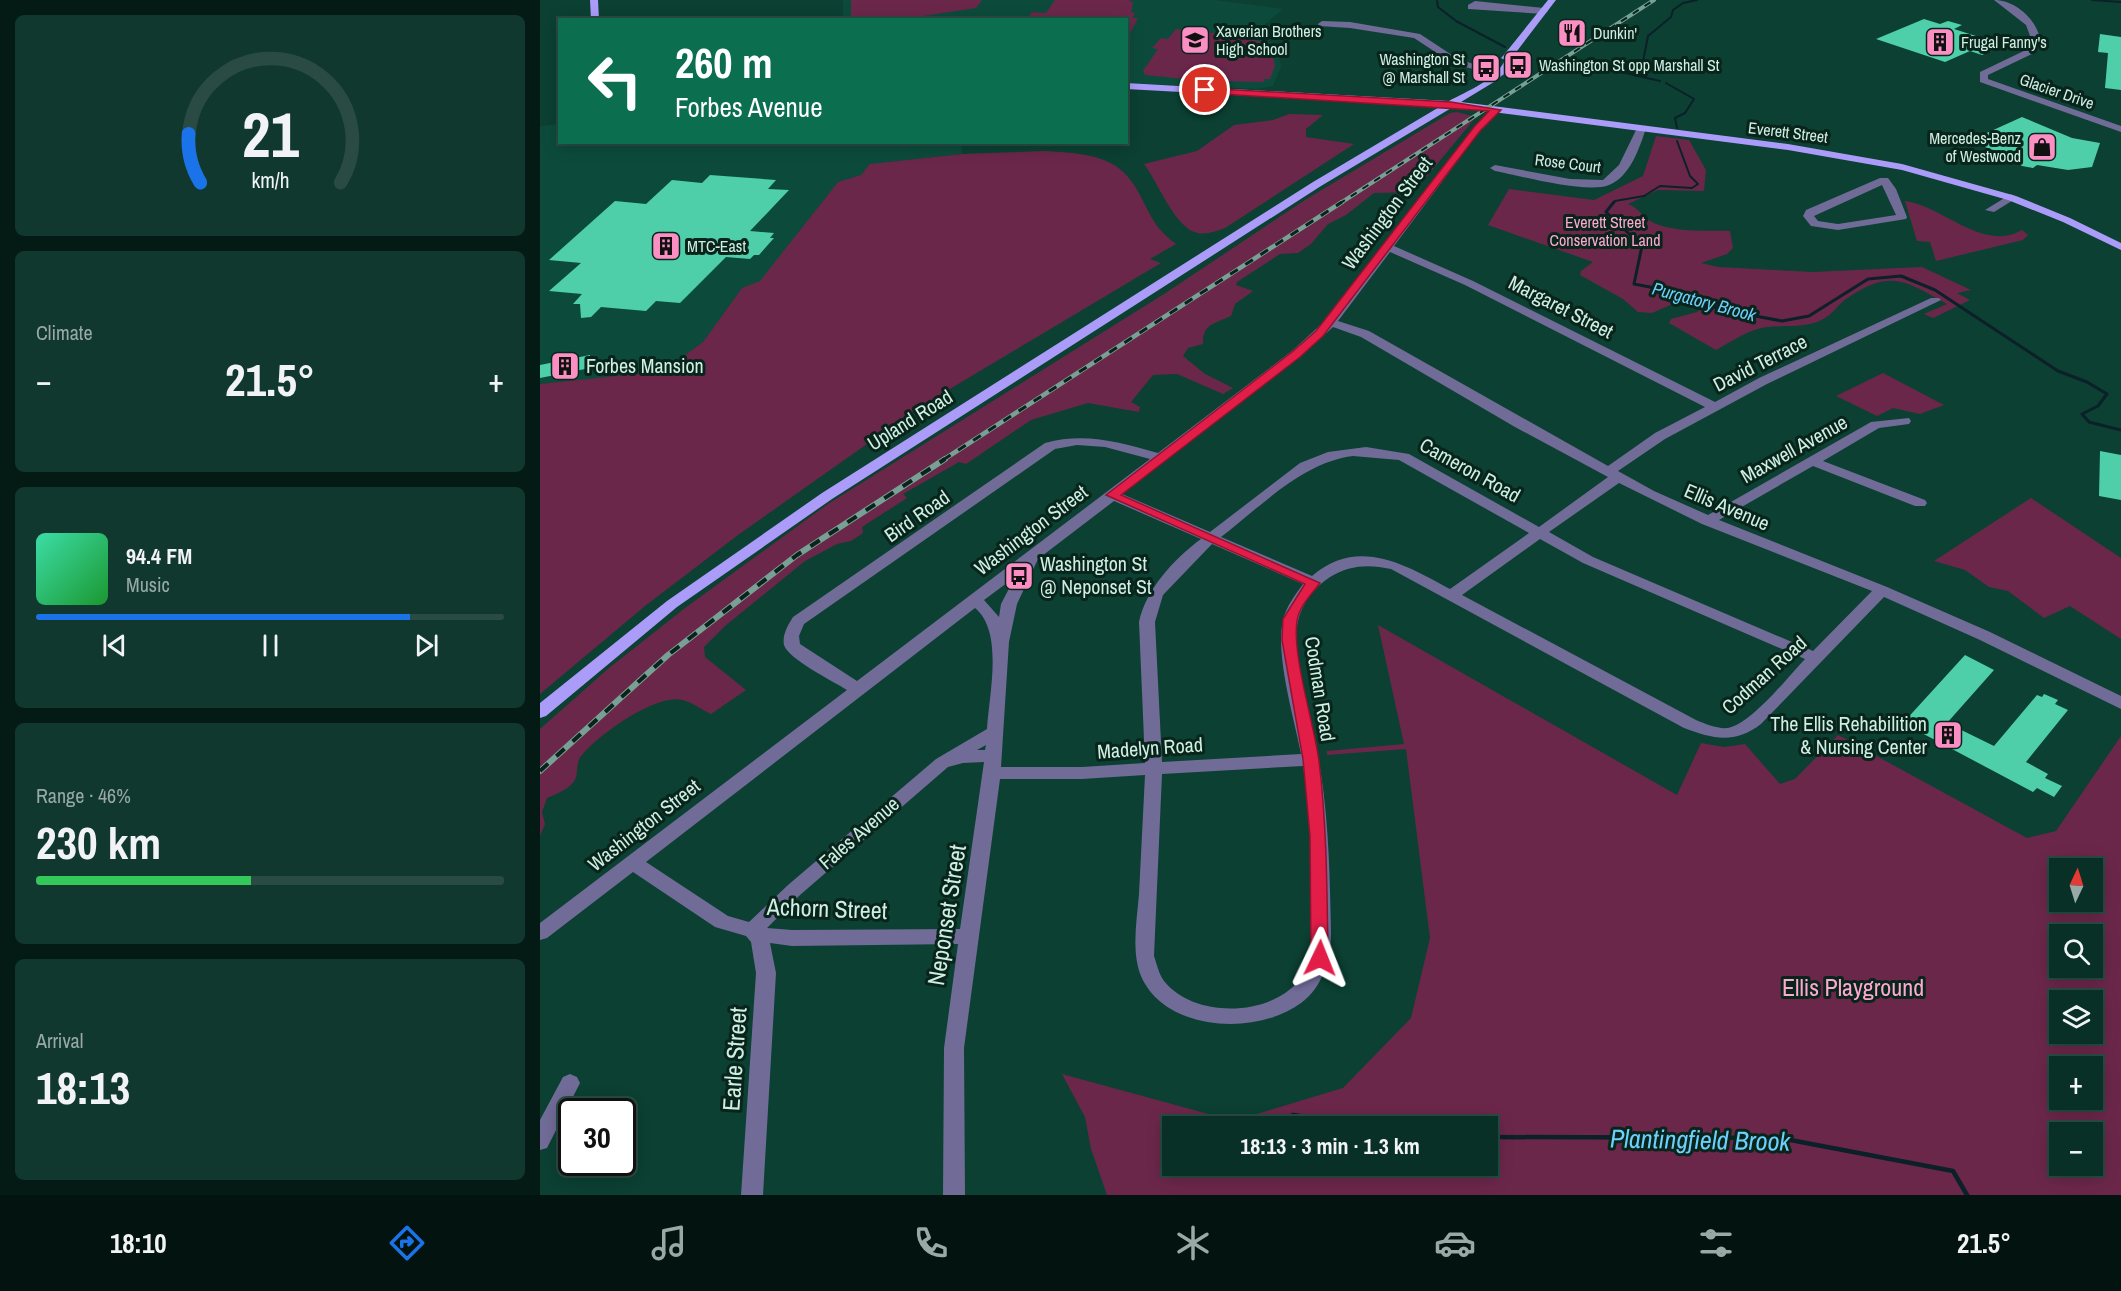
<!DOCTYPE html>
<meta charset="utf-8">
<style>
:root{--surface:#083026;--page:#11382e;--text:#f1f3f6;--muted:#98a9a7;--line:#294b43;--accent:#1a73e8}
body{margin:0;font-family:"Archivo Narrow",sans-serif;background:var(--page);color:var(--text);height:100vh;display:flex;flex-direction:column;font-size:22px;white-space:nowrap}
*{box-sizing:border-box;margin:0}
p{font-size:20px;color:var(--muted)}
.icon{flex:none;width:33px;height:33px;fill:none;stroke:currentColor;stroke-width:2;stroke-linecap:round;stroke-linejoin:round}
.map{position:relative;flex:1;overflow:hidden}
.panel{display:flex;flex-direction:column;gap:15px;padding:15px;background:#041a15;width:540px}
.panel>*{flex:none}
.top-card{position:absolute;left:18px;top:18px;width:570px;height:126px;border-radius:0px;box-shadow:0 3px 15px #0003,0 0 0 2px var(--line);background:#0b6e4f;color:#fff;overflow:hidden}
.needle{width:39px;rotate:4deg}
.tools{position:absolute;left:1509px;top:858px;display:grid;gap:12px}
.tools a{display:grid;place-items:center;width:54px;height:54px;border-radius:0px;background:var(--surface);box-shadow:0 3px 15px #0003,0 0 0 2px var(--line);font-size:30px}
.speed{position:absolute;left:18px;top:1098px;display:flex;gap:12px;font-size:30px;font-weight:700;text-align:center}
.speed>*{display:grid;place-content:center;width:78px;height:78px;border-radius:50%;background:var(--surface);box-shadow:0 3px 15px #0003,0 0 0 2px var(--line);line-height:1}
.speed .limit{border:3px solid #111;border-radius:9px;background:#fff;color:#111}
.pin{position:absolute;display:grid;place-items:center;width:51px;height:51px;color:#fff;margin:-26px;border:3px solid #fff;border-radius:50%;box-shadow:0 2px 6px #0007}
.me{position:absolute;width:66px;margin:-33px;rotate:2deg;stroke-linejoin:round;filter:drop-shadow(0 0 4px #0008)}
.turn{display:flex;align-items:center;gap:21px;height:126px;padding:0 18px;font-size:27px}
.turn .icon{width:78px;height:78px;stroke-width:2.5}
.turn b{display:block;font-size:42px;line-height:51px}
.big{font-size:45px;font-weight:700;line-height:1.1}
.panel .card{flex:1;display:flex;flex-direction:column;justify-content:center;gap:9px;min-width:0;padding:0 21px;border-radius:9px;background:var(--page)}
.panel .dial{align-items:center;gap:0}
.dial svg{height:156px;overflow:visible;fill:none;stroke:var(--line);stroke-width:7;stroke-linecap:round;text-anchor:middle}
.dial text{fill:var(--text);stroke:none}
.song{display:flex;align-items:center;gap:18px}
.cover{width:72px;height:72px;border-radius:9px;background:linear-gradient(135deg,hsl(160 70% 55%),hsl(130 70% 35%))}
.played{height:6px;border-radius:3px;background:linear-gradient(90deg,var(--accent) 80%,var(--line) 80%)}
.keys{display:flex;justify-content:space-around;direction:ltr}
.heat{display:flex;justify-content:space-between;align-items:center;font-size:33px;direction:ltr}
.charge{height:9px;border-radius:4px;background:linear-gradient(90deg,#34c759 46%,var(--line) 0)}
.trip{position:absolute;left:622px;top:1116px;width:336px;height:60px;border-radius:0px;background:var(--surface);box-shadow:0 3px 15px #0003,0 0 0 2px var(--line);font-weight:700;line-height:60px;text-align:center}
.menu{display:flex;height:96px;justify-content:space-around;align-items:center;background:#03130f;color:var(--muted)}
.menu .icon{width:42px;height:42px}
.menu .active{color:var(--accent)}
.menu b{font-size:27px;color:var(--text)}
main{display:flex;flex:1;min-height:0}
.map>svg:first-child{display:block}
.built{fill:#0c4b3b}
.green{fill:#6b274a;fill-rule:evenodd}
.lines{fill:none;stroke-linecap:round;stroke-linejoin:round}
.stream-far2{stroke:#0c2029;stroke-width:2}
.stream-far1{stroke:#0c2029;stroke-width:3}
.stream{stroke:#0c2029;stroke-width:4.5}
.building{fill:#4ecfaa}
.minor{fill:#716b98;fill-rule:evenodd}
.major{fill:#ab9cf9;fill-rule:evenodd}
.rail-far2-casing{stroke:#78a195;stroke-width:4}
.rail-far1-casing{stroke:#78a195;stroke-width:4.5}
.rail-casing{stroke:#78a195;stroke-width:6}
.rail-far2{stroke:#08241b;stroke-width:2;stroke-dasharray:7;stroke-linecap:butt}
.rail-far1{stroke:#08241b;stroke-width:3;stroke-dasharray:9;stroke-linecap:butt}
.rail{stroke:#08241b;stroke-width:4;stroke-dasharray:11;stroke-linecap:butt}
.route{fill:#e11d48;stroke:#92132f;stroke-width:1.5}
.labels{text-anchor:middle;stroke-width:6;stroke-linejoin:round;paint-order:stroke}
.far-poi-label{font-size:16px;fill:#cfefe3;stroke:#08241b;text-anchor:start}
.far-street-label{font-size:16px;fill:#cfefe3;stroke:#08241b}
.far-park-label{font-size:16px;fill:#fea8d0;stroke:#08241b}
.far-water-label{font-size:18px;font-style:italic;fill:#6dcffc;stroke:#08241b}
.street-label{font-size:20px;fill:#cfefe3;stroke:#08241b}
.poi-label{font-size:20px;fill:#cfefe3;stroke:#08241b;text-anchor:start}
.near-street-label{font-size:24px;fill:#cfefe3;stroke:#08241b}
.near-park-label{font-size:24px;fill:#fea8d0;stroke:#08241b}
.near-water-label{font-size:26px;font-style:italic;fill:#6dcffc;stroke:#08241b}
</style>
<main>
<section class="panel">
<div class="card dial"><svg viewBox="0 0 100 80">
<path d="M14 69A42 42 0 1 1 86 69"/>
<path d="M14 69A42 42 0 0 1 8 44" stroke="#1a73e8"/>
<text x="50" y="56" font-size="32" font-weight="700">21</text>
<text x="50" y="72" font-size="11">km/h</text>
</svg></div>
<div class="card"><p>Climate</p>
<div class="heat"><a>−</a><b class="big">21.5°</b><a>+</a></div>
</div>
<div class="card">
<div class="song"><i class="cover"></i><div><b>94.4 FM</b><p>Music</p></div></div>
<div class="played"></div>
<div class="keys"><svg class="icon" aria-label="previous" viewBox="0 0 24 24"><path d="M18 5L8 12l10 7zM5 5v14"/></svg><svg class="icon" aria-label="pause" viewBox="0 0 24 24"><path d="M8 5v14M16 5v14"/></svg><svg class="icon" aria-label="next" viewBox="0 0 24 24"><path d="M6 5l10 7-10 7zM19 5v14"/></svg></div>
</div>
<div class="card"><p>Range · 46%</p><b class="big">230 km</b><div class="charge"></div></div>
<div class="card"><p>Arrival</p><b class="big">18:13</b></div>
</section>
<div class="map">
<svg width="1581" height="1195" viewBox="0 0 1581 1195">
<rect width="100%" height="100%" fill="#0b4032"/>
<path class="built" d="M303,0H675L743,9L712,35L737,44L741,66L733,86L717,89L587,83L586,20H303Z
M19,124L20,142L421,143L422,154L330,164L321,175L298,182L220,282L202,288L163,342L123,371L0,384V126Z"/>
<path class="green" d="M311,0H442L436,8L364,19H311Z
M515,0H589L593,3L591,12L595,13L592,18H598L587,39L586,20L487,19L492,12L506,13Z
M636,29L701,36L731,45L735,66L730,79H724V82L664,81L605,75L603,71L618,49L612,48L621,38L628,39Z
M917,112L936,117L874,192L834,193L806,215L788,224L771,244L758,253L740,254L697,282L696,285L713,291L695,304L691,316C676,323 662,324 663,344L648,348L643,356L665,374L693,388L683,394L637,374L613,375L591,402L600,407L599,412L548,403L491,420L426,464L419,462L363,494L367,498L322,527L323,533L311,541L297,544L265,561L185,626L164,647L165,657L206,690L171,714C162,710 152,702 142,700C116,693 57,736 42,755C36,761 38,770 36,777C33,788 16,794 7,798L2,812L5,824L0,836V729L69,668L145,608L288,504L624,294L765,200L910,113Z
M749,114L783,115L766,129V137L814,144L685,228C676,231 667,235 658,233C635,229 618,182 604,164L657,151L694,125L733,120Z
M1116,136L1149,140L1166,170L1164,191L1118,190L1088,204C1099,208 1104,219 1114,223C1137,233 1166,230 1190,231L1193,248L1187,254L1161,263L1178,267L1273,272L1382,267L1431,290L1417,293L1430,300L1393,318L1384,314L1407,304C1364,280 1350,269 1306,299C1295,307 1294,315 1277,322C1259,328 1245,325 1227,327C1209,329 1191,342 1176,350L1129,323L1131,319L1157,312L1164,307L1146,298L1112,313L1098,312L1083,299L1040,275L1041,271L1053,262L948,225L969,189L1054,200L1103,176Z
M505,151C533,153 568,153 588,177C608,201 606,222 636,244L610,259L621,263L378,408L198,535L105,606L0,694V384L123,371L163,342L202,288L220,281L298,182L321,175L330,164L422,154Z
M1365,201C1401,205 1444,253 1482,230L1488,235L1483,240L1396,261L1390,242L1377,241Z
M1343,373L1404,405L1380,414L1353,408L1337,416L1296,396Z
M1491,498L1581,558V639L1530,606L1504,618L1468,591L1449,587L1425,570L1394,561Z
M838,625L1137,795L1161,743L1184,747L1205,744L1240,784L1255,779L1298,735L1487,838L1516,831L1581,736V1195H567L551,1149L545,1117L522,1074L694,1121L803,1088L871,1018L890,938L866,749L787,755V751L864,744ZM1520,868H1552V902H1520ZM1520,934H1552V968H1520ZM1520,1000H1552V1034H1520ZM1520,1066H1552V1100H1520ZM948,1126V1166H633V1126ZM1552,1132V1166H1520V1132Z"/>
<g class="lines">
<path class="stream-far2" d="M1552,0L1581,2
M897,1L898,7L916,21L965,47
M1038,62L1120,81
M1102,66L1108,36L1131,17L1133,10L1143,3L1157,0
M1126,83L1154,99L1145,113L1135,118L1137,128
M1073,204L1075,201L1104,196L1120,186L1152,188L1158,184L1150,176L1137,141"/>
<path class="stream-far1" d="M1074,202L1066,212L1102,246L1094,284L1152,295L1178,309L1242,321L1269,316L1328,279L1361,276L1395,290L1518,371L1547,382L1567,394L1558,406L1542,414L1549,422L1581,430"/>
<path class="stream" d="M733,1126L753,1115L787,1120L796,1126
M948,1137L1240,1138L1413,1171L1427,1195"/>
</g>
<path class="building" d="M1384,19L1400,24L1408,21L1422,25L1414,29L1464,45L1442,55L1430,51L1405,62L1336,39Z
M1560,34L1581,37V90L1565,88L1568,53L1558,52Z
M1482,117L1532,138L1560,143L1552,167L1528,170L1497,165L1493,168L1482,166L1473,160L1451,156L1453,150L1429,141Z
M170,175L236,180L228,189L249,190L210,231L234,233L230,238H234L219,255H214L210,259L186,257L140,303L116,301L106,311L61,307L51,317L41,318L40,304H33L42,294L9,291L41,263L9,260L75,201L106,204L132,180L162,183Z
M50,355V368L0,378V365Z
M1560,451L1581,455V500L1559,496Z
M1425,655L1454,670L1407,723L1454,746L1497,695L1502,697L1504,694L1518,700L1515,704L1528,710L1486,762L1508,774L1505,778L1522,786L1514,797L1497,788L1493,792L1363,723Z"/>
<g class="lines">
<path class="minor" d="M1454,0C1476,0 1499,21 1501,44L1496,52L1448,75V79L1581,126V132L1440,82V72L1490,48L1493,44L1486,25Z
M935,1L1004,8L1008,11L1004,14L928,9V5Z
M782,21L810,22L880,34L918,59L965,74L960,77L912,63L874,38L810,28L779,26L778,24Z
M953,108L961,110L940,131L854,246L933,281L1175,402L1219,378L1391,298H1399L1401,300L1227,384L1125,439L1078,471L1114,491L1168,515L1331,422L1369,418L1371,421L1369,424L1339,428L1283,461L1385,500L1387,503L1385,506H1375L1273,466L1179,520L1347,587L1450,632L1581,696V709L1440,640L1344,597L1221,724C1195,744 1173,739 1144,728L851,569C829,564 809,565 790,577C775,587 762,603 758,621C749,661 775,731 781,774C789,826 790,881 791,934C791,959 782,988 761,1003C717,1036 625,1032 601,976C591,951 597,920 599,894C601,854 603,815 605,775L542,779H460L424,1048L425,1195H403L404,1048L418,944L252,946L230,943L236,973L223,1195H201L216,973L211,942L206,936L175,927L93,872L7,938L0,940V923L307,690C293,681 248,659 244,645C242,635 248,625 253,617L505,443C545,432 579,442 618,453L752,351L787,319L934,127ZM850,252L925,285L1165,407L1115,433L1068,466L829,331L798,321ZM793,327L821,337L975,427L1068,477L999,527L869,454L826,447L788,452L760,463L670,532L582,494L760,357ZM537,445L565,447L610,459L317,681L260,644L259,636L264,624L515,449ZM813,456L859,460L989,533L910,589C866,565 818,536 772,576L681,537C720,507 763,462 813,456ZM1079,483L1162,524L1332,591L1273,651L1053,557L1009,532ZM574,501L661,539C634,559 606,589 599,622L605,763L542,767H461L469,642L477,604L498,559ZM1000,539L1043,563L1265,659C1249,676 1210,725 1188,728C1177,729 1166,724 1156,720L922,595ZM672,544L763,584C755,595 746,607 743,620C735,655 754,718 761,754L622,762L615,622L623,595ZM475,577L461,604L459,617L444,600ZM435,608C464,632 449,694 447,729L396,759L248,885L209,922L188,916L106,862ZM446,745L445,750H437ZM444,762L420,929L252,930L227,928L260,895L408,767L423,763ZM763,766C769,804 781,946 763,975C736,1017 655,1020 624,981C619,974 617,965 614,956L622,774Z
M1098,126L1106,128C1100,147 1090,177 1069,185C1047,194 981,176 955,171L950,168L955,165L1030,179L1063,180L1079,165Z
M1340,178H1348L1356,189L1367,217L1366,219L1298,230L1271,226L1263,216L1266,210ZM1342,185L1356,215L1298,224L1278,221L1274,216Z
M1471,194L1476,197L1475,199L1454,212L1445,210Z
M30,1074L37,1077L40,1083L7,1148L0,1150V1120L23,1077Z"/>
<path class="major" d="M50,0H58L59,20H51Z
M1008,0H1016L977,51L969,69L954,82L921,102L1248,144L1362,164L1476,196L1530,218L1581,243V250L1523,222L1468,200L1362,170L1248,150L913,107L781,186L292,499L137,607L6,716L0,718V703L127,601L282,493L773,182L901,106L586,89V83L909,101C927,91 956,80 965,60L961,58L963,56Z"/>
<g class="rail-far2-casing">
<path id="rail-far2" d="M799,204L1114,0"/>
</g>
<g class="rail-far1-casing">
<path id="rail-far1" d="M403,460L802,202"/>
</g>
<g class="rail-casing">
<path id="rail" d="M0,771L128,655L257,555L405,459"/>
</g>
<use href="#rail-far2" class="rail-far2"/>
<use href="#rail-far1" class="rail-far1"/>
<use href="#rail" class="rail"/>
</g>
<path class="route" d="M662,88L911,102L961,110L940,131L783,336L760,357L581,495L780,583C772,594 759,606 757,621C752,656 774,723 779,761C787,827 787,892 788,958L786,963H774L771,958L770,836L763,759L742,640L743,619L765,584L566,495L752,352L776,331L934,127L949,111L665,93Z"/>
<defs>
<g id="restaurant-square" transform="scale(1.5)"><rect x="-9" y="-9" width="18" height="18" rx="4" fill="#fb8fc3" stroke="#08241b"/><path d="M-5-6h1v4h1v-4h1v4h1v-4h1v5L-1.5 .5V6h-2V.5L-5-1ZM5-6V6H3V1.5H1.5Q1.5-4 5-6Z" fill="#111"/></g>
<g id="school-square" transform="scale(1.5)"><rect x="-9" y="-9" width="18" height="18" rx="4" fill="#fb8fc3" stroke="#08241b"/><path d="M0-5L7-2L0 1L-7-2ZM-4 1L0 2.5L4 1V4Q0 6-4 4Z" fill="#111"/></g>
<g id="building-square" transform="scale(1.5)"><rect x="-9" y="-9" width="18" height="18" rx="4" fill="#fb8fc3" stroke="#08241b"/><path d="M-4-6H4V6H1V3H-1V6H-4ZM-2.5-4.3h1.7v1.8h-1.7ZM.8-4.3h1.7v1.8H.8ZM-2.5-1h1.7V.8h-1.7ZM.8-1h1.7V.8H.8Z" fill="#111"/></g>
<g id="bus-square" transform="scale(1.5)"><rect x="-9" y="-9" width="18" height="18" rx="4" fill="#fb8fc3" stroke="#08241b"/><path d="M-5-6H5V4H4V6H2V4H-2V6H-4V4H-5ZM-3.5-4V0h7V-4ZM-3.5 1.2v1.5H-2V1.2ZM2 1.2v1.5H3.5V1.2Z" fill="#111"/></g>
<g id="shop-square" transform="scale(1.5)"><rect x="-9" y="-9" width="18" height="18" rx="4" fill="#fb8fc3" stroke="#08241b"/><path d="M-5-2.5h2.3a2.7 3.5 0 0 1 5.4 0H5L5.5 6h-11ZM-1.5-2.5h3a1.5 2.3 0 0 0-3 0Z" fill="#111"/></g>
</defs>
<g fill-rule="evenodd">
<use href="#restaurant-square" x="1032" y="33"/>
<use href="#school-square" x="655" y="40"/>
<use href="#building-square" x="1400" y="42"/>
<use href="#bus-square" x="978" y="65"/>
<use href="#bus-square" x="946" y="68"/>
<use href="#shop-square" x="1502" y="147"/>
<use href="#building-square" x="126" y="246"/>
<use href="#building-square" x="25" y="366"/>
<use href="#bus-square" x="479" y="576"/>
<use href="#building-square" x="1408" y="735"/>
</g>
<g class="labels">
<g class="far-poi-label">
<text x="676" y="37">Xaverian Brothers<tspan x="676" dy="18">High School</tspan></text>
<text x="1053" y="39">Dunkin'</text>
<text x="1421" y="48">Frugal Fanny's</text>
<text x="925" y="65" text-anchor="end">Washington St<tspan x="925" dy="18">@ Marshall St</tspan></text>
<text x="999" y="71">Washington St opp Marshall St</text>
<text x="1481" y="144" text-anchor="end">Mercedes-Benz<tspan x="1481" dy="18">of Westwood</tspan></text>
<text x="147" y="252">MTC-East</text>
</g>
<g class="far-street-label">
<text transform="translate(1517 91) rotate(19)" y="6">Glacier Drive</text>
<text transform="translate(1248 132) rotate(7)" y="6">Everett Street</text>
<text transform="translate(1028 163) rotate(7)" y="6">Rose Court</text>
</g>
<g class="far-park-label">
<text x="1065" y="228">Everett Street<tspan x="1065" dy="18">Conservation Land</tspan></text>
</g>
<g class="far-water-label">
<text transform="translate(1164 302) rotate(15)" y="6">Purgatory Brook</text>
</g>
<g class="street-label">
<text transform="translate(847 213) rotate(-53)" y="7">Washington Street</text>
<text transform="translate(1021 307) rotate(27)" y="7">Margaret Street</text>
<text transform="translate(1220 363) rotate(-27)" y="7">David Terrace</text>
<text transform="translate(370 420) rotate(-32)" y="7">Upland Road</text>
<text transform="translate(1254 449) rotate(-29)" y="7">Maxwell Avenue</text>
<text transform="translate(930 470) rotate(29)" y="7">Cameron Road</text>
<text transform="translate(1187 507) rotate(23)" y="7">Ellis Avenue</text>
<text transform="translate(377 516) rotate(-35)" y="7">Bird Road</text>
<text transform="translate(491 530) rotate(-37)" y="7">Washington Street</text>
<text transform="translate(1224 675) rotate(-42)" y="7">Codman Road</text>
<text transform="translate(780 689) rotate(81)" y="7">Codman Road</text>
<text transform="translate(610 748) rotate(-4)" y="7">Madelyn Road</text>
<text transform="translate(104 825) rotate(-38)" y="7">Washington Street</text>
<text transform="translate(319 833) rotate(-41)" y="7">Fales Avenue</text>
</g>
<g class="poi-label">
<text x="46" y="373">Forbes Mansion</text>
<text x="500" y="571">Washington St<tspan x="500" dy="23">@ Neponset St</tspan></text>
<text x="1387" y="731" text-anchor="end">The Ellis Rehabilition<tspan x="1387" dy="23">&amp; Nursing Center</tspan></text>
</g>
<g class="near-street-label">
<text transform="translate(287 909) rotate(2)" y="8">Achorn Street</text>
<text transform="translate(407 915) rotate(-81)" y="8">Neponset Street</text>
<text transform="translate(195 1059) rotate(-86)" y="8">Earle Street</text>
</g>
<g class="near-park-label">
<text x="1313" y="996">Ellis Playground</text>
</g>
<g class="near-water-label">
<text transform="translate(1160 1140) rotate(1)" y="9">Plantingfield Brook</text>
</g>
</g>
</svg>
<div class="tools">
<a><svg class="needle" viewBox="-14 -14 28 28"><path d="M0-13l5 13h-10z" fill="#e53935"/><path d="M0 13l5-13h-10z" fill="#98a9a7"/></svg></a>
<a><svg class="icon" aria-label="search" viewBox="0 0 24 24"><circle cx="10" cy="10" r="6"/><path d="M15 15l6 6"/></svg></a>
<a><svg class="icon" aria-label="layers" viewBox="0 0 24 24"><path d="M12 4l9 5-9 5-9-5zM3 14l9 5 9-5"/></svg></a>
<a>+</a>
<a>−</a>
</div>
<div class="speed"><div class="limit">30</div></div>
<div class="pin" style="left:665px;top:90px;background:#d93025"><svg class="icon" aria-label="arrive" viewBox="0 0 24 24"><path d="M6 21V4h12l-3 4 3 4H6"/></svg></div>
<svg class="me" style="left:780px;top:958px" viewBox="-20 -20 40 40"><path d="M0-17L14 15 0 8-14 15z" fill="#e11d48" stroke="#fff" stroke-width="4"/></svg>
<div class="trip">18:13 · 3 min · 1.3 km</div>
<div class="top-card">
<div class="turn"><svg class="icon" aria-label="left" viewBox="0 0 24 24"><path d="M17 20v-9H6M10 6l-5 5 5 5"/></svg><div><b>260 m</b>Forbes Avenue</div></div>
</div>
</div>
</main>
<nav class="menu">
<b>18:10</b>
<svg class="icon active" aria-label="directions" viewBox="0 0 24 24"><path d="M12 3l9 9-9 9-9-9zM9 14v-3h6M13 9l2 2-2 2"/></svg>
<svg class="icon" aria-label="music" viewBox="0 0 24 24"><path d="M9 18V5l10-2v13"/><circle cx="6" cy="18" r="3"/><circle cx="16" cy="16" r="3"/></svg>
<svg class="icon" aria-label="phone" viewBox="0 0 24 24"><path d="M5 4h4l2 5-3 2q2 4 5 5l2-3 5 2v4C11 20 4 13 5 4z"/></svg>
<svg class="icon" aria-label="climate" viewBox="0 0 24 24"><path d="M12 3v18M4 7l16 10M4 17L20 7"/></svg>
<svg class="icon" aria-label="car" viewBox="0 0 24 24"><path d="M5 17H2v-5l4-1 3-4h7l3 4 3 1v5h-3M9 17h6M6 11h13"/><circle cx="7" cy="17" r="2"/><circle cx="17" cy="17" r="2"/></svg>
<svg class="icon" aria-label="filters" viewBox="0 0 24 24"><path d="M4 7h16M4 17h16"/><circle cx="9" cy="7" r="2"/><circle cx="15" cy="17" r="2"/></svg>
<b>21.5°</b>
</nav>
